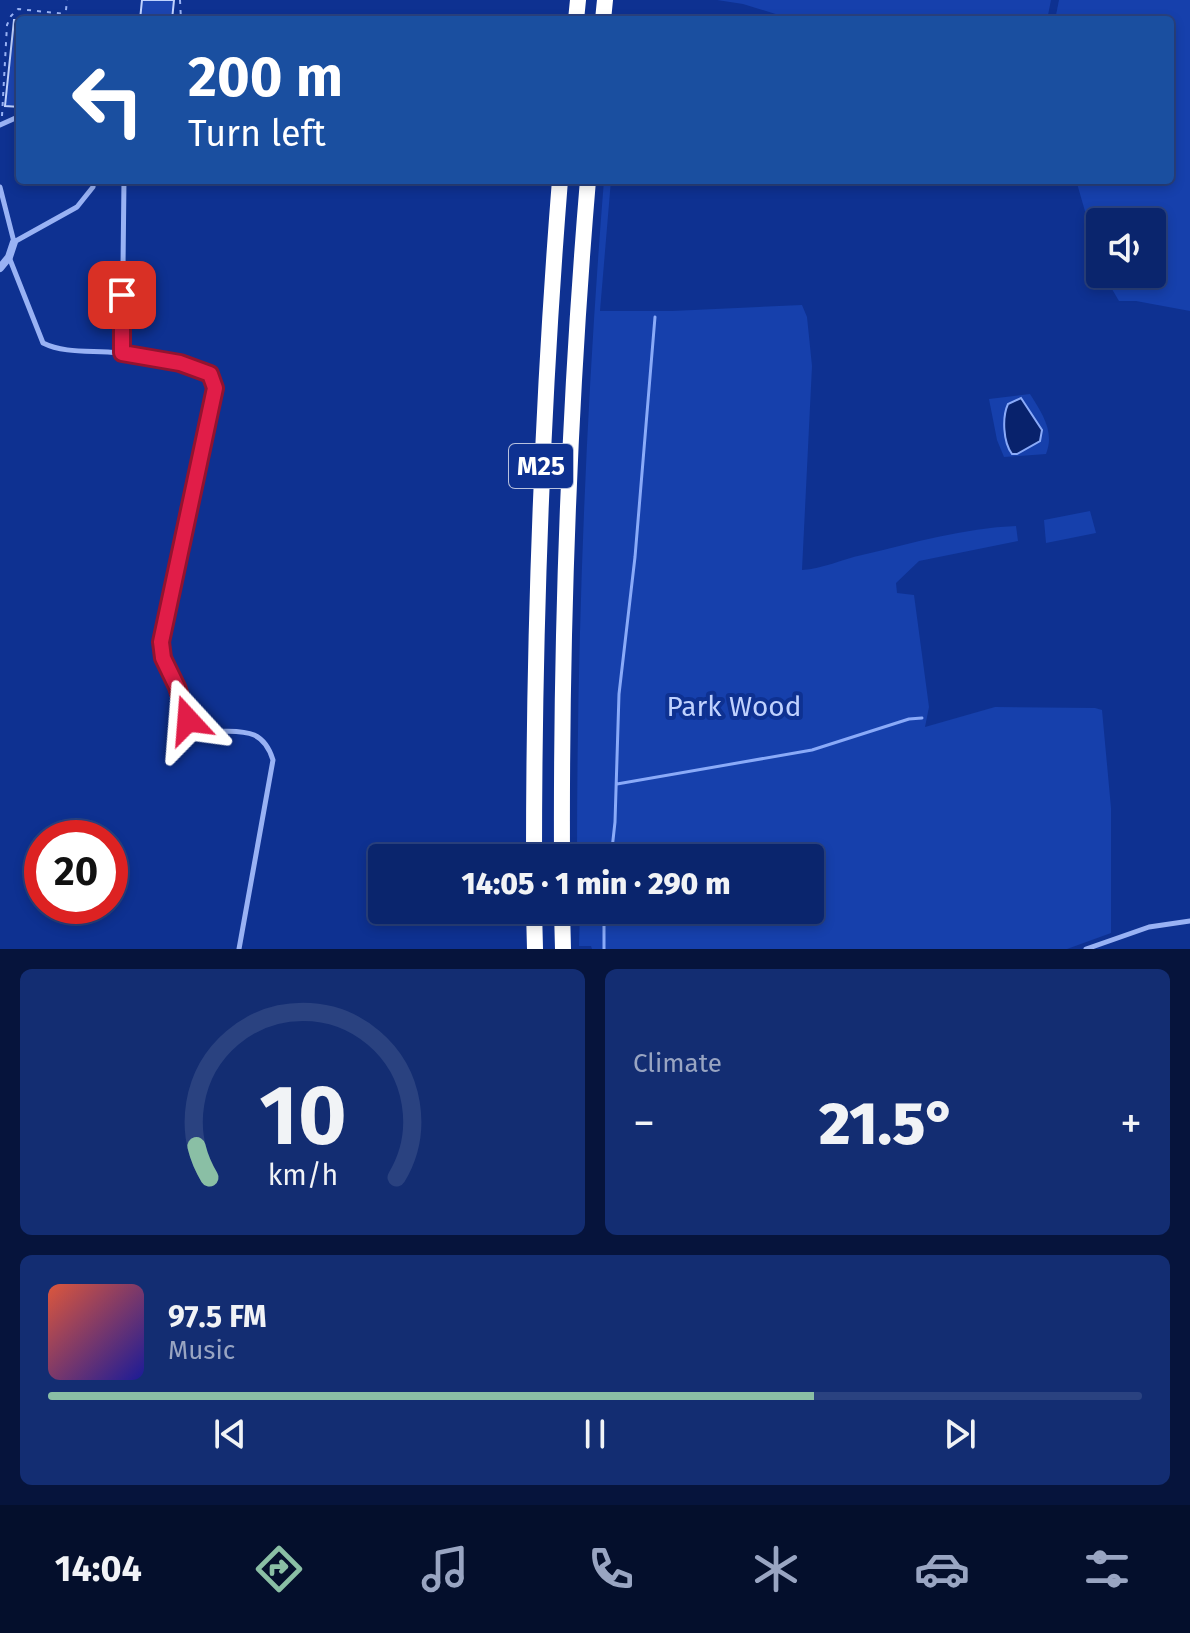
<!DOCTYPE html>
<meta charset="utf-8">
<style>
:root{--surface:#0a256d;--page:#132d72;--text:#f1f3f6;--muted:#99a5c2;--line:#2a4280;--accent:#8abfa5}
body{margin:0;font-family:"Fira Sans",sans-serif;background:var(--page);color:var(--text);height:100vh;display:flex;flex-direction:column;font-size:30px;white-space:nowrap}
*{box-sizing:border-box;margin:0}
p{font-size:26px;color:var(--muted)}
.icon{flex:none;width:44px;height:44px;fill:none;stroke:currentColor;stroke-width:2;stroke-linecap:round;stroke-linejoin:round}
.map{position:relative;height:949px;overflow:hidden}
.drawer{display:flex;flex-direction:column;gap:20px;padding:20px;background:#06143c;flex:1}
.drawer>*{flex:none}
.guide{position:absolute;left:16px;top:16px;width:1158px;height:168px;border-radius:8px;box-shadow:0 4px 12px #0003,0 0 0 2px var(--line);background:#1a4fa0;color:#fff;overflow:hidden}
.buttons{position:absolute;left:1086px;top:208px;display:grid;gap:16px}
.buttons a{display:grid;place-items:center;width:80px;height:80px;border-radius:8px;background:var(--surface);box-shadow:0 4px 12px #0003,0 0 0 2px var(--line);font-size:40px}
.speed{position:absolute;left:24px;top:820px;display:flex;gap:16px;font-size:40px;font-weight:700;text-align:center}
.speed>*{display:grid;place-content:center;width:104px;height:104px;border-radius:50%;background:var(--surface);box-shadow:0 4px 12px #0003,0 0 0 2px var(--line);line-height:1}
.speed .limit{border:12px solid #d22;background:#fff;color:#111}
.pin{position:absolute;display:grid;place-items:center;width:68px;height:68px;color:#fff;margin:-34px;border-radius:16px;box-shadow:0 4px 12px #0006}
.me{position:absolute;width:88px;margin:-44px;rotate:341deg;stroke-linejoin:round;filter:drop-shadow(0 0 6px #0008)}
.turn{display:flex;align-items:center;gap:28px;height:168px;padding:0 40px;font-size:36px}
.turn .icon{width:104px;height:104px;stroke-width:2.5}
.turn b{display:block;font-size:56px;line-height:68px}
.big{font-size:60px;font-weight:800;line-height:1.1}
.drawer .widget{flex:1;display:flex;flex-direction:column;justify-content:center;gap:12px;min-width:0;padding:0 28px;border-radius:12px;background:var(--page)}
.drawer .dial{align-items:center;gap:0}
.dial svg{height:208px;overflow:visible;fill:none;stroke:var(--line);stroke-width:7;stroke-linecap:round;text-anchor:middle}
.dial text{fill:var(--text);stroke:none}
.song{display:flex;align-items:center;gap:24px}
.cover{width:96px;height:96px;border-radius:12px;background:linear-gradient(135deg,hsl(10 70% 55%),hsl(240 70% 35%))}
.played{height:8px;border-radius:4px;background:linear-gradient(90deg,var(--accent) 70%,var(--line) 70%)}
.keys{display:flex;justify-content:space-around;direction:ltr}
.heat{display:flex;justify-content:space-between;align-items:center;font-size:44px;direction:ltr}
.drawer .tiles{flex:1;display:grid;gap:20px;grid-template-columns:1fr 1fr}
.widget:last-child{grid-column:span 2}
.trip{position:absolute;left:368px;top:844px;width:456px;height:80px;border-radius:8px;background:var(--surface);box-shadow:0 4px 12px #0003,0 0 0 2px var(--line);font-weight:800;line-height:80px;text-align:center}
.dock{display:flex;height:128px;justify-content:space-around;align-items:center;background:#040f2c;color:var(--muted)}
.dock .icon{width:56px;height:56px}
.dock .on{color:var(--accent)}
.dock b{font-size:36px;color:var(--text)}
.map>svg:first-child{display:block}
.green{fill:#1640ac}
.water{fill:#08226c;stroke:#8aaaf8;stroke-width:2}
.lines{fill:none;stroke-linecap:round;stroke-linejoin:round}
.stream{stroke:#8aaaf8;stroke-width:3}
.building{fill:#1c45b1;stroke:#c0d2fe;stroke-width:2}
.path{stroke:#99b2f4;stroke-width:2;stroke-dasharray:4 6;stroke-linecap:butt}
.service{stroke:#99b2f4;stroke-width:5}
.minor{stroke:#99b2f4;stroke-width:8}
.motorway{stroke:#fff;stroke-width:16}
.route-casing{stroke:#92132f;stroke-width:20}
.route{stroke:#e11d48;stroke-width:14}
.labels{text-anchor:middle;stroke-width:8;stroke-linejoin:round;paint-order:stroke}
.shield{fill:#0e3191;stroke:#b7c1de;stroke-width:2}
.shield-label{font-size:26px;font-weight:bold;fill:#fff}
.park-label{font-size:28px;fill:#c0d2fe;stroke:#0e3191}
</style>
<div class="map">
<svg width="1190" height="949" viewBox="0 0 1190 949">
<rect width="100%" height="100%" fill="#0e3191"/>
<path class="green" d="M717,0H1051L1047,20H795L743,4Z
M1059,0H1190V311L1136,301H1119L1103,274H1152V222H1100V263L1076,180H1170V20H1055Z
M604,180H611L600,311H672L802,305L807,317L812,366L802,570C823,569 842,559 862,555C913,543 964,528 1016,526L1018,541L919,561L896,583L897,593L914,595L929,707L925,727L995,707L1095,708L1102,710L1111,808V933L1067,949H592L591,946H579L580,910H810V858H577C577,632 586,405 604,180Z
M1030,394C1042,413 1055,432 1046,454L1004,457L997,440L989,399Z
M1090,511L1096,533L1046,543L1044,520Z"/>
<path class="water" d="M1021,398L1042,430L1040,441L1017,454H1012C1003,442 1002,417 1008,404Z"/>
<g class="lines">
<path class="stream" d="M617,784L812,750L909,719L922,718
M611,858L615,822L619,694L635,557L655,317
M604,949V910"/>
</g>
<path class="building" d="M142,0H174L172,20H140Z
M14,20H20V107L5,106Z"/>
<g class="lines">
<path class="path" d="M180,0L181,20
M65,20L67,0
M2,116L7,25L11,16L18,9L66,14"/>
<path class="service" d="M0,125L20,116
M0,187L14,242L77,207L93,187L94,180
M9,257L43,343C65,354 93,350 118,353C149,356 180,363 210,374L215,388L161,642C162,649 162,655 164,661C171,677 179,691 184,708C187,715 187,720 193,724C221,742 259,714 273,760L239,949
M122,353L124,180
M1086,949L1149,927L1190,921"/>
<path class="minor" d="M0,268L9,257L14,242"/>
<path class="motorway" d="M576,20L578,0
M603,20L605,0
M534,858C534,631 542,406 560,180
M562,858C561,632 569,406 588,180
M534,910L535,949
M562,910L563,949"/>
</g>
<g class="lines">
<g class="route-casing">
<path id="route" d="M122,295V353L180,363L210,374L215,388L161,642L163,658L177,687L188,720"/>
</g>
<use href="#route" class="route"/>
</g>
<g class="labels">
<rect class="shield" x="509" y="444" width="64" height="44" rx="6"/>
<g class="shield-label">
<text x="541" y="475">M25</text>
</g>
<g class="park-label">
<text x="734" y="716">Park Wood</text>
</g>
</g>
</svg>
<div class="buttons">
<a><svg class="icon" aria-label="sound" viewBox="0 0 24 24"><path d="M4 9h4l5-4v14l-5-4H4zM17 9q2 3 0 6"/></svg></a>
</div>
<div class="speed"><div class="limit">20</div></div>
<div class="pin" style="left:122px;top:295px;background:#d93025"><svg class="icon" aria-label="arrive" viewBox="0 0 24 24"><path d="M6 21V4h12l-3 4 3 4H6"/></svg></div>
<svg class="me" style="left:188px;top:720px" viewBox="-20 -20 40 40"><path d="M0-17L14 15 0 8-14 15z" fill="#e11d48" stroke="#fff" stroke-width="4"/></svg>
<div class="trip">14:05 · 1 min · 290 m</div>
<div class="guide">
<div class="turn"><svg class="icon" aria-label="left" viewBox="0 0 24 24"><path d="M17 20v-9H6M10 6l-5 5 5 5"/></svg><div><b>200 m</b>Turn left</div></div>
</div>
</div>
<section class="drawer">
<div class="tiles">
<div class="widget dial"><svg viewBox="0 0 100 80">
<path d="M14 69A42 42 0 1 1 86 69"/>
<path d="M14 69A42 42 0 0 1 9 57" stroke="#8abfa5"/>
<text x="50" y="56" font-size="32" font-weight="700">10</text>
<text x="50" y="72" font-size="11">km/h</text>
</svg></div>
<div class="widget"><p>Climate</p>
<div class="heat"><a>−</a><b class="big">21.5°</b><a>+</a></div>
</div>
<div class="widget">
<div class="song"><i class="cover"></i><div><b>97.5 FM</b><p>Music</p></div></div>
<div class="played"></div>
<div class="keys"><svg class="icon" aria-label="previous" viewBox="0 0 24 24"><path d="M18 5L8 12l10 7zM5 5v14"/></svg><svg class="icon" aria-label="pause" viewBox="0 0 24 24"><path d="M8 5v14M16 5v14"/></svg><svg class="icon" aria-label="next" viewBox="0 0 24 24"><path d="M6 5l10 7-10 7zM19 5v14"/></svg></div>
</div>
</div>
</section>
<nav class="dock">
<b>14:04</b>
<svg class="icon on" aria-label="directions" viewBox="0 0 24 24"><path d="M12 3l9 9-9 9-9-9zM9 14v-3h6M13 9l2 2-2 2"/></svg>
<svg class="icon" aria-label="music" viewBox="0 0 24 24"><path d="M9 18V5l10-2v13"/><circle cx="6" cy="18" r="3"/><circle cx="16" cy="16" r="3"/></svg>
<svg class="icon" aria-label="phone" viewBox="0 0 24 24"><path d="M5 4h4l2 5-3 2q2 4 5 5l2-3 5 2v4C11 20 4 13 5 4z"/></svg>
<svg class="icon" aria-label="climate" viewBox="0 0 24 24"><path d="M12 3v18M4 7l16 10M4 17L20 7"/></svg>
<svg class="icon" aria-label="car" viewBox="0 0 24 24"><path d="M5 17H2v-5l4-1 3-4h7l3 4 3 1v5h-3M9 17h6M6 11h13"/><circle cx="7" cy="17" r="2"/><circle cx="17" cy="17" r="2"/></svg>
<svg class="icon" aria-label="filters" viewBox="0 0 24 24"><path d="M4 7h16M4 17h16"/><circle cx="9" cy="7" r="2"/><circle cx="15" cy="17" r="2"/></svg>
</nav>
